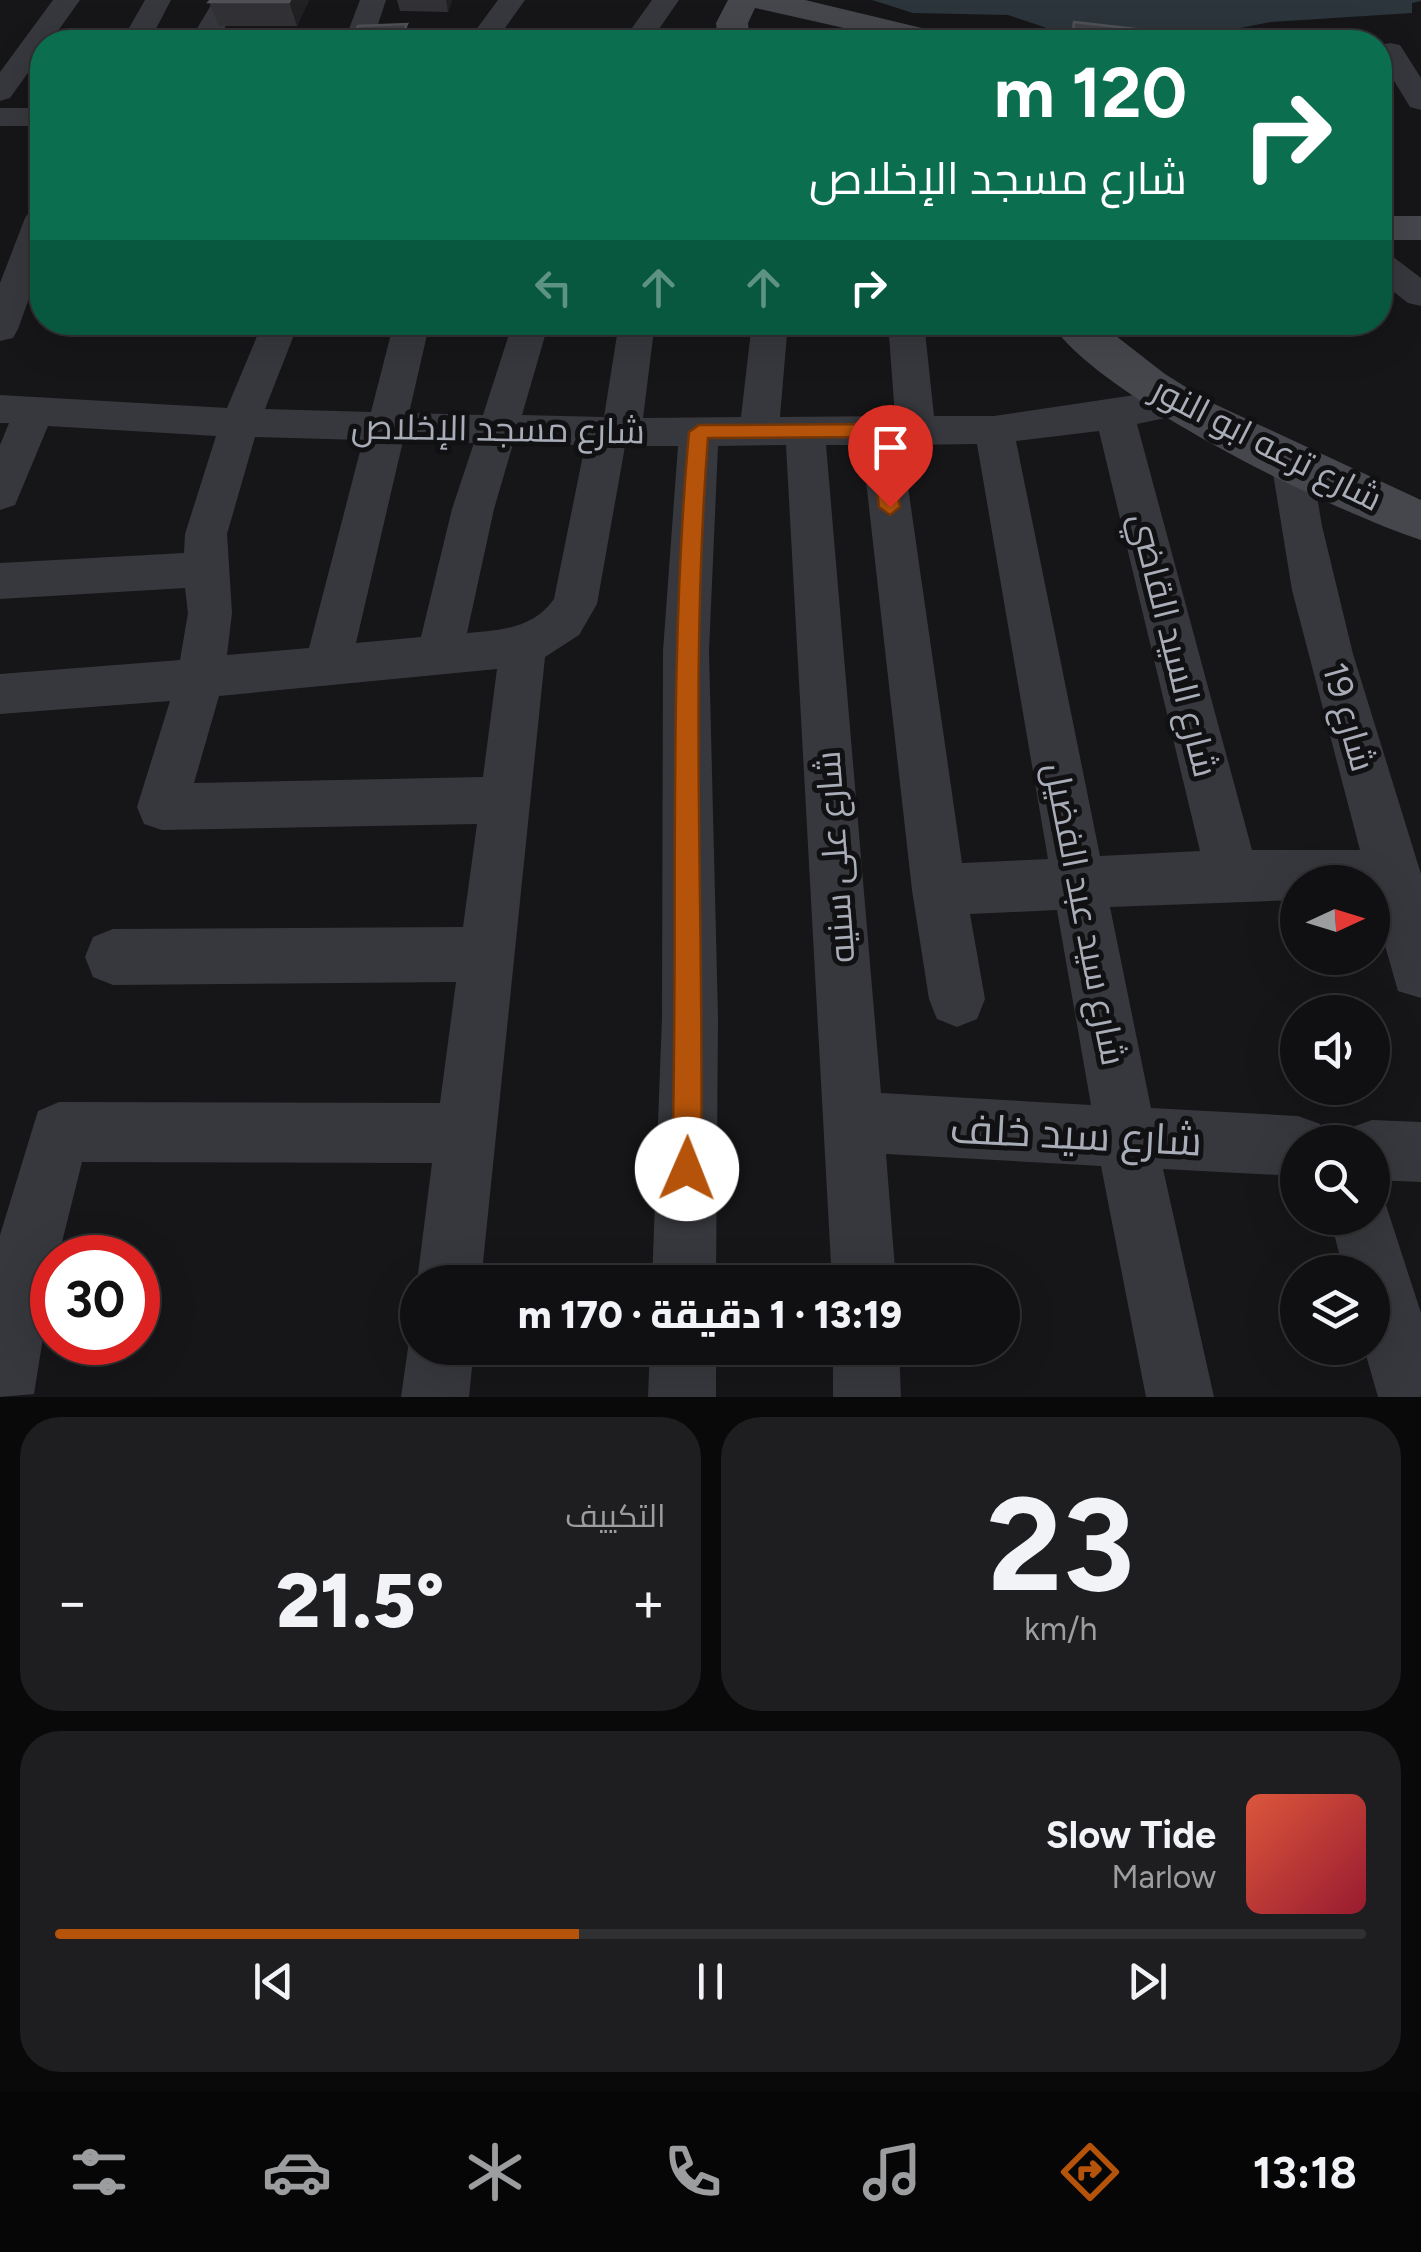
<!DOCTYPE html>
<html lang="ar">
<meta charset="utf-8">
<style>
:root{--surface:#101012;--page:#1e1e20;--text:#f1f3f6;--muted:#9c9d9f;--line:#303032;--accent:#b45309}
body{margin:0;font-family:Figtree,Cairo,sans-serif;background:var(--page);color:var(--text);direction:rtl;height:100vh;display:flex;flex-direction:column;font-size:38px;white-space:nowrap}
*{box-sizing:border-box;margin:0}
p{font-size:32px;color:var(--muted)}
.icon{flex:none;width:55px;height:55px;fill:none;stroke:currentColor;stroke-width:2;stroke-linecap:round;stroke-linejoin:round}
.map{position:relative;height:1397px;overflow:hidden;direction:ltr}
.drawer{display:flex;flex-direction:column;gap:20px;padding:20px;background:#09090a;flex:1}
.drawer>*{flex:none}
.hud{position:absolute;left:30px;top:30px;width:1362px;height:305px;border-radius:40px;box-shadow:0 10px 40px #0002,0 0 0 2px var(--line);direction:rtl;background:#0b6e4f;color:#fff;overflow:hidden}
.needle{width:65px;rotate:86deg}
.buttons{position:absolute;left:1280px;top:865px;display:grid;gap:20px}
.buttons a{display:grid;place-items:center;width:110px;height:110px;border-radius:50%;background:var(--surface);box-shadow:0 10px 40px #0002,0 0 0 2px var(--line);font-size:50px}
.speed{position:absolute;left:30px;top:1235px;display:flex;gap:20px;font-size:50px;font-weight:700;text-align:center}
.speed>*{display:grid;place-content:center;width:130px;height:130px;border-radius:50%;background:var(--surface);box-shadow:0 10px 40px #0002,0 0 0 2px var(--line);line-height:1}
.speed .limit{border:15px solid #d22;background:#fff;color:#111}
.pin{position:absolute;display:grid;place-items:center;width:85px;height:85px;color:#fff;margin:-102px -42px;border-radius:50% 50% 50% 0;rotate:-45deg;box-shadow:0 0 10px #0007}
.pin .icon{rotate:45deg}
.me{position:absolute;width:110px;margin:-55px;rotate:1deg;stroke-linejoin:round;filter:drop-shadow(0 0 8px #0008)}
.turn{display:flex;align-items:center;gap:35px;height:210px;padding:0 40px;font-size:45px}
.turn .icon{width:130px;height:130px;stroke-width:2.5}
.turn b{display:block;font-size:70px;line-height:85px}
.lanes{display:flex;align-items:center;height:95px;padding:0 40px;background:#0003;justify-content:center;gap:50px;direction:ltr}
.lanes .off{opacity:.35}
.big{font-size:75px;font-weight:800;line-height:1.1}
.drawer .card{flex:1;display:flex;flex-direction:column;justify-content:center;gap:15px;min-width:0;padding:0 35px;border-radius:40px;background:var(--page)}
.drawer .dial{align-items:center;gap:0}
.dial b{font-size:130px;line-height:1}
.song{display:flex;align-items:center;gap:30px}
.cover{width:120px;height:120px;border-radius:15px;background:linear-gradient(135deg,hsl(10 70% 55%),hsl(350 70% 35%))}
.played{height:10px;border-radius:5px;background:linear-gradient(90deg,var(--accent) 40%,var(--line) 40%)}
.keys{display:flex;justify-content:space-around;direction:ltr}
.heat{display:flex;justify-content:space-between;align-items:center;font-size:55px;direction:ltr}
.drawer .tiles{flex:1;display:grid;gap:20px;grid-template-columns:1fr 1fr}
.card:last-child{grid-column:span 2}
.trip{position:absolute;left:400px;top:1265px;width:620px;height:100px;border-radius:50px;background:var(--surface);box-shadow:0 10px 40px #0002,0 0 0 2px var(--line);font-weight:800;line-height:100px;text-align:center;direction:rtl}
.dock{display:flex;height:160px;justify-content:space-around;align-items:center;background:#060607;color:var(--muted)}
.dock .icon{width:70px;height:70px}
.dock .on{color:var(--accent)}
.dock b{font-size:45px;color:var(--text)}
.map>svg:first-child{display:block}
.water{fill:#2c353c}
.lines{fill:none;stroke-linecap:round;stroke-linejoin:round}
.street{fill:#37383d;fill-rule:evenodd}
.secondary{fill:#45474d;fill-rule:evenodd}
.wall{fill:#323236}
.shaded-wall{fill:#212124}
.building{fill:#3f3f44;stroke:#4f5156;stroke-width:2.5}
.route{fill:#b45309;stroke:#753606;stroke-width:2.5}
.labels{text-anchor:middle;stroke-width:10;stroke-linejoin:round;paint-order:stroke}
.street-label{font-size:35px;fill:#a8adb8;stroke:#111113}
.near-street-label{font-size:42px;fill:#a8adb8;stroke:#111113}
</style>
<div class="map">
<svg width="1421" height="1397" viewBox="0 0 1421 1397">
<rect width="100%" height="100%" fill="#161618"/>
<path class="water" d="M872,0H1421V1L1412,3V13L1271,22L1172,41L1074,37L1008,15L913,13Z"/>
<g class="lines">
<path class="street" d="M53,0H80L50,42H42V53L10,98L0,101V72Z
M145,0H171L149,42H121Z
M214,0H240L217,42H189Z
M360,0H386L372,42H344Z
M498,0H525L495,42H467Z
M652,0H679L650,42H622Z
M1390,43L1400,45L1421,78V110L1410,107L1380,58V45Z
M0,108H42V126H0Z
M42,208V262L18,329L13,338L0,341V283L25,218L30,211Z
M1380,253L1392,256L1421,278V306L1408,303L1380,281Z
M263,322H299L265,409L371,412L394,322H430L409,413L483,415L513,322H549L522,415L604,417L619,322H655L643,418L741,417L752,322H788L780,417L895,416L888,322H924L934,416H994L1175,389L1189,393L1194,403L1189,413L1137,424L1252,850H1360L1292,590L1271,461L1277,450L1291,446L1305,450L1311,461L1322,526L1353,654L1421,874V998L1398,991L1372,900V882H1298V900L1110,907L1151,1108L1298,1116L1320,1124L1327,1142H1298V1176L1163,1169L1214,1397H1146L1101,1166L886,1154L896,1282H832L786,445L718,446L709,651L718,1017L716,1282H652L662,1017L663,651L678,446H625L597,604L579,635L545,657L481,1282H417L432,1163L82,1162L58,1258H52V1281L34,1394L0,1397V1235L38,1111L59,1102L440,1103L456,982L113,985L93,977L85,957L93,937L113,929L463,927L477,824L162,830L144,824L137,807L170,701L0,714V674L180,660L188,613L185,588L0,599V563L184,553L185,534L216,436L48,426L15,505L0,510V445L9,423H0V395L227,408ZM1099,431L1200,851L1100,856L1016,441ZM255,437L363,440L309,648L227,655L232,613L227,534ZM403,441L474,443L452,509L421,637L356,643ZM513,444L585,445L554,599C533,629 500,630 467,633L494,509ZM977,444L1048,859L962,863L902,445ZM826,445H862L912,890L929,999L937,1019L957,1027L977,1019L985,999L970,914L1057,910L1091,1105L881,1093ZM497,669L483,777L194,783L219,696Z
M1372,1120L1421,1122V1182L1372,1180V1142H1345L1350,1128Z
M1372,1191L1383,1196L1421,1313V1397H1378L1364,1348H1372V1272H1344L1330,1218H1372Z
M417,1324L418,1348H474L469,1397H401L408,1348Z
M650,1348H716V1397H648Z
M833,1348H899L901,1397H833Z"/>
<path class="secondary" d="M728,0H805L951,35L956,42H906L755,8L748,23L750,42H718L716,23Z
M1380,216H1421V240H1380Z
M1050,322H1098L1165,374L1208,401L1421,500V540C1335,512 1097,397 1050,322Z"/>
</g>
<path class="wall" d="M309,0L297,26H219L209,2Z
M397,0H452L448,12L400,11Z"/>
<path class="shaded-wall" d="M290,0H309L297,26L289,2Z
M446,0H452L448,12Z
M407,24L410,42H399Z"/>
<path class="building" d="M211,0H290L289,2H209Z
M1074,22L1205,37L1206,42H1072Z
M407,24L399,42H351L358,26Z"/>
<path class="route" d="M880,424L889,430L900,507L890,515L879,507L871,437L708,438C689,681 705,925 701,1169L697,1179L687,1183L676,1179L672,1169C679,923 667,677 689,432L699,425Z"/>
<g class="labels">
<g class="street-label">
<text transform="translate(498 429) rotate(1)" y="12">شارع مسجد الإخلاص</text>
<text transform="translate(1267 444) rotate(27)" y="12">شارع ترعه ابو النور</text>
<text transform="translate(1174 645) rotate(76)" y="12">شارع السيد القاضي</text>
<text transform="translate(1349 717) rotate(74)" y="12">شارع 19</text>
<text transform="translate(835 857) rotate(-94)" y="12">شارع على سنيه</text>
<text transform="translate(1085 914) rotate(79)" y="12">شارع سيد عبد الفضيل</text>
</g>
<g class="near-street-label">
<text transform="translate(1076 1134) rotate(3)" y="15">شارع سيد خلف</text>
</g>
</g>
</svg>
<div class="buttons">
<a><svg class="needle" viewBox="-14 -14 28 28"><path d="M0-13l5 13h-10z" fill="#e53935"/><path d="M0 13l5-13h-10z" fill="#9c9d9f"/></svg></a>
<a><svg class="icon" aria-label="sound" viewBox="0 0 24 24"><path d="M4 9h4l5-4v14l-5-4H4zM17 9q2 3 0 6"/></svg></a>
<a><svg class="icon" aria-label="search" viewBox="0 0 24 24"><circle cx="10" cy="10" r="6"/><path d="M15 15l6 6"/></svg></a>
<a><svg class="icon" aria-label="layers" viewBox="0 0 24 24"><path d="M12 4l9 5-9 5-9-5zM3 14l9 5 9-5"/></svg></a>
</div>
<div class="speed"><div class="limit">30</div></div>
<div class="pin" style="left:890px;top:507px;background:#d93025"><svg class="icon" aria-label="arrive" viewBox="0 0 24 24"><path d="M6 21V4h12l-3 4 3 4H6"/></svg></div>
<svg class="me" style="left:687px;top:1169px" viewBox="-20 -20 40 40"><circle r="19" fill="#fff"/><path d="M0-13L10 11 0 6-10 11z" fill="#b45309"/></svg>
<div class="trip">13:19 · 1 دقيقة · 170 m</div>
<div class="hud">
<div class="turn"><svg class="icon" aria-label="right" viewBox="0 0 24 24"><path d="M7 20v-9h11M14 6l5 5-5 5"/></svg><div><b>120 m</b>شارع مسجد الإخلاص</div></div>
<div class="lanes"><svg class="icon off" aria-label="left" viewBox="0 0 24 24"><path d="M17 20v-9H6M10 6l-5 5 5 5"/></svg><svg class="icon off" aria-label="ahead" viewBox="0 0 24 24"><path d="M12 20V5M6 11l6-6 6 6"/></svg><svg class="icon off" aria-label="ahead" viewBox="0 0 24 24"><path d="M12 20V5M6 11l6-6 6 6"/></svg><svg class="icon" aria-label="right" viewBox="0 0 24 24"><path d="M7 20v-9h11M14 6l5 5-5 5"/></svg></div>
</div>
</div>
<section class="drawer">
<div class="tiles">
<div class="card dial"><b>23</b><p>km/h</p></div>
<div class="card"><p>التكييف</p>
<div class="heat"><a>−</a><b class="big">21.5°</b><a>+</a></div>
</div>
<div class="card">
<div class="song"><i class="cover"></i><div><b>Slow Tide</b><p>Marlow</p></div></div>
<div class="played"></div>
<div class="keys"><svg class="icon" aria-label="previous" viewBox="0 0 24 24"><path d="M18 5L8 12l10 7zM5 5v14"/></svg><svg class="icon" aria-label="pause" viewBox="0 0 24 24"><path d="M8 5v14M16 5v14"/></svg><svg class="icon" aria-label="next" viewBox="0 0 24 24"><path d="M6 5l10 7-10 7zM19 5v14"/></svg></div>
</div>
</div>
</section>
<nav class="dock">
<b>13:18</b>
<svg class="icon on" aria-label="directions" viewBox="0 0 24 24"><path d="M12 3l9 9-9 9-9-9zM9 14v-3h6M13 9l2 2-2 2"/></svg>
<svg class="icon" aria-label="music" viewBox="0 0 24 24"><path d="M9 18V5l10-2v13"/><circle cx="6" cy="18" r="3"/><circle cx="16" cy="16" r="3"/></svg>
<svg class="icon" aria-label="phone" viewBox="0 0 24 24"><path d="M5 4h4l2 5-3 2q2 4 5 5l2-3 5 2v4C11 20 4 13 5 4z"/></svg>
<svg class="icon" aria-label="climate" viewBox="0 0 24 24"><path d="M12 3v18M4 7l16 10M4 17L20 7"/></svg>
<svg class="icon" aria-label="car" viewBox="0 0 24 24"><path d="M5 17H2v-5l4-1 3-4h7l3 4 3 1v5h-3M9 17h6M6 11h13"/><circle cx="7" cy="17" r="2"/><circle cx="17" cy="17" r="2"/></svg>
<svg class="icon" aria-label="filters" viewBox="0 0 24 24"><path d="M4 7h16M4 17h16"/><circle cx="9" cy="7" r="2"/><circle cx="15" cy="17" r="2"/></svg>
</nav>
